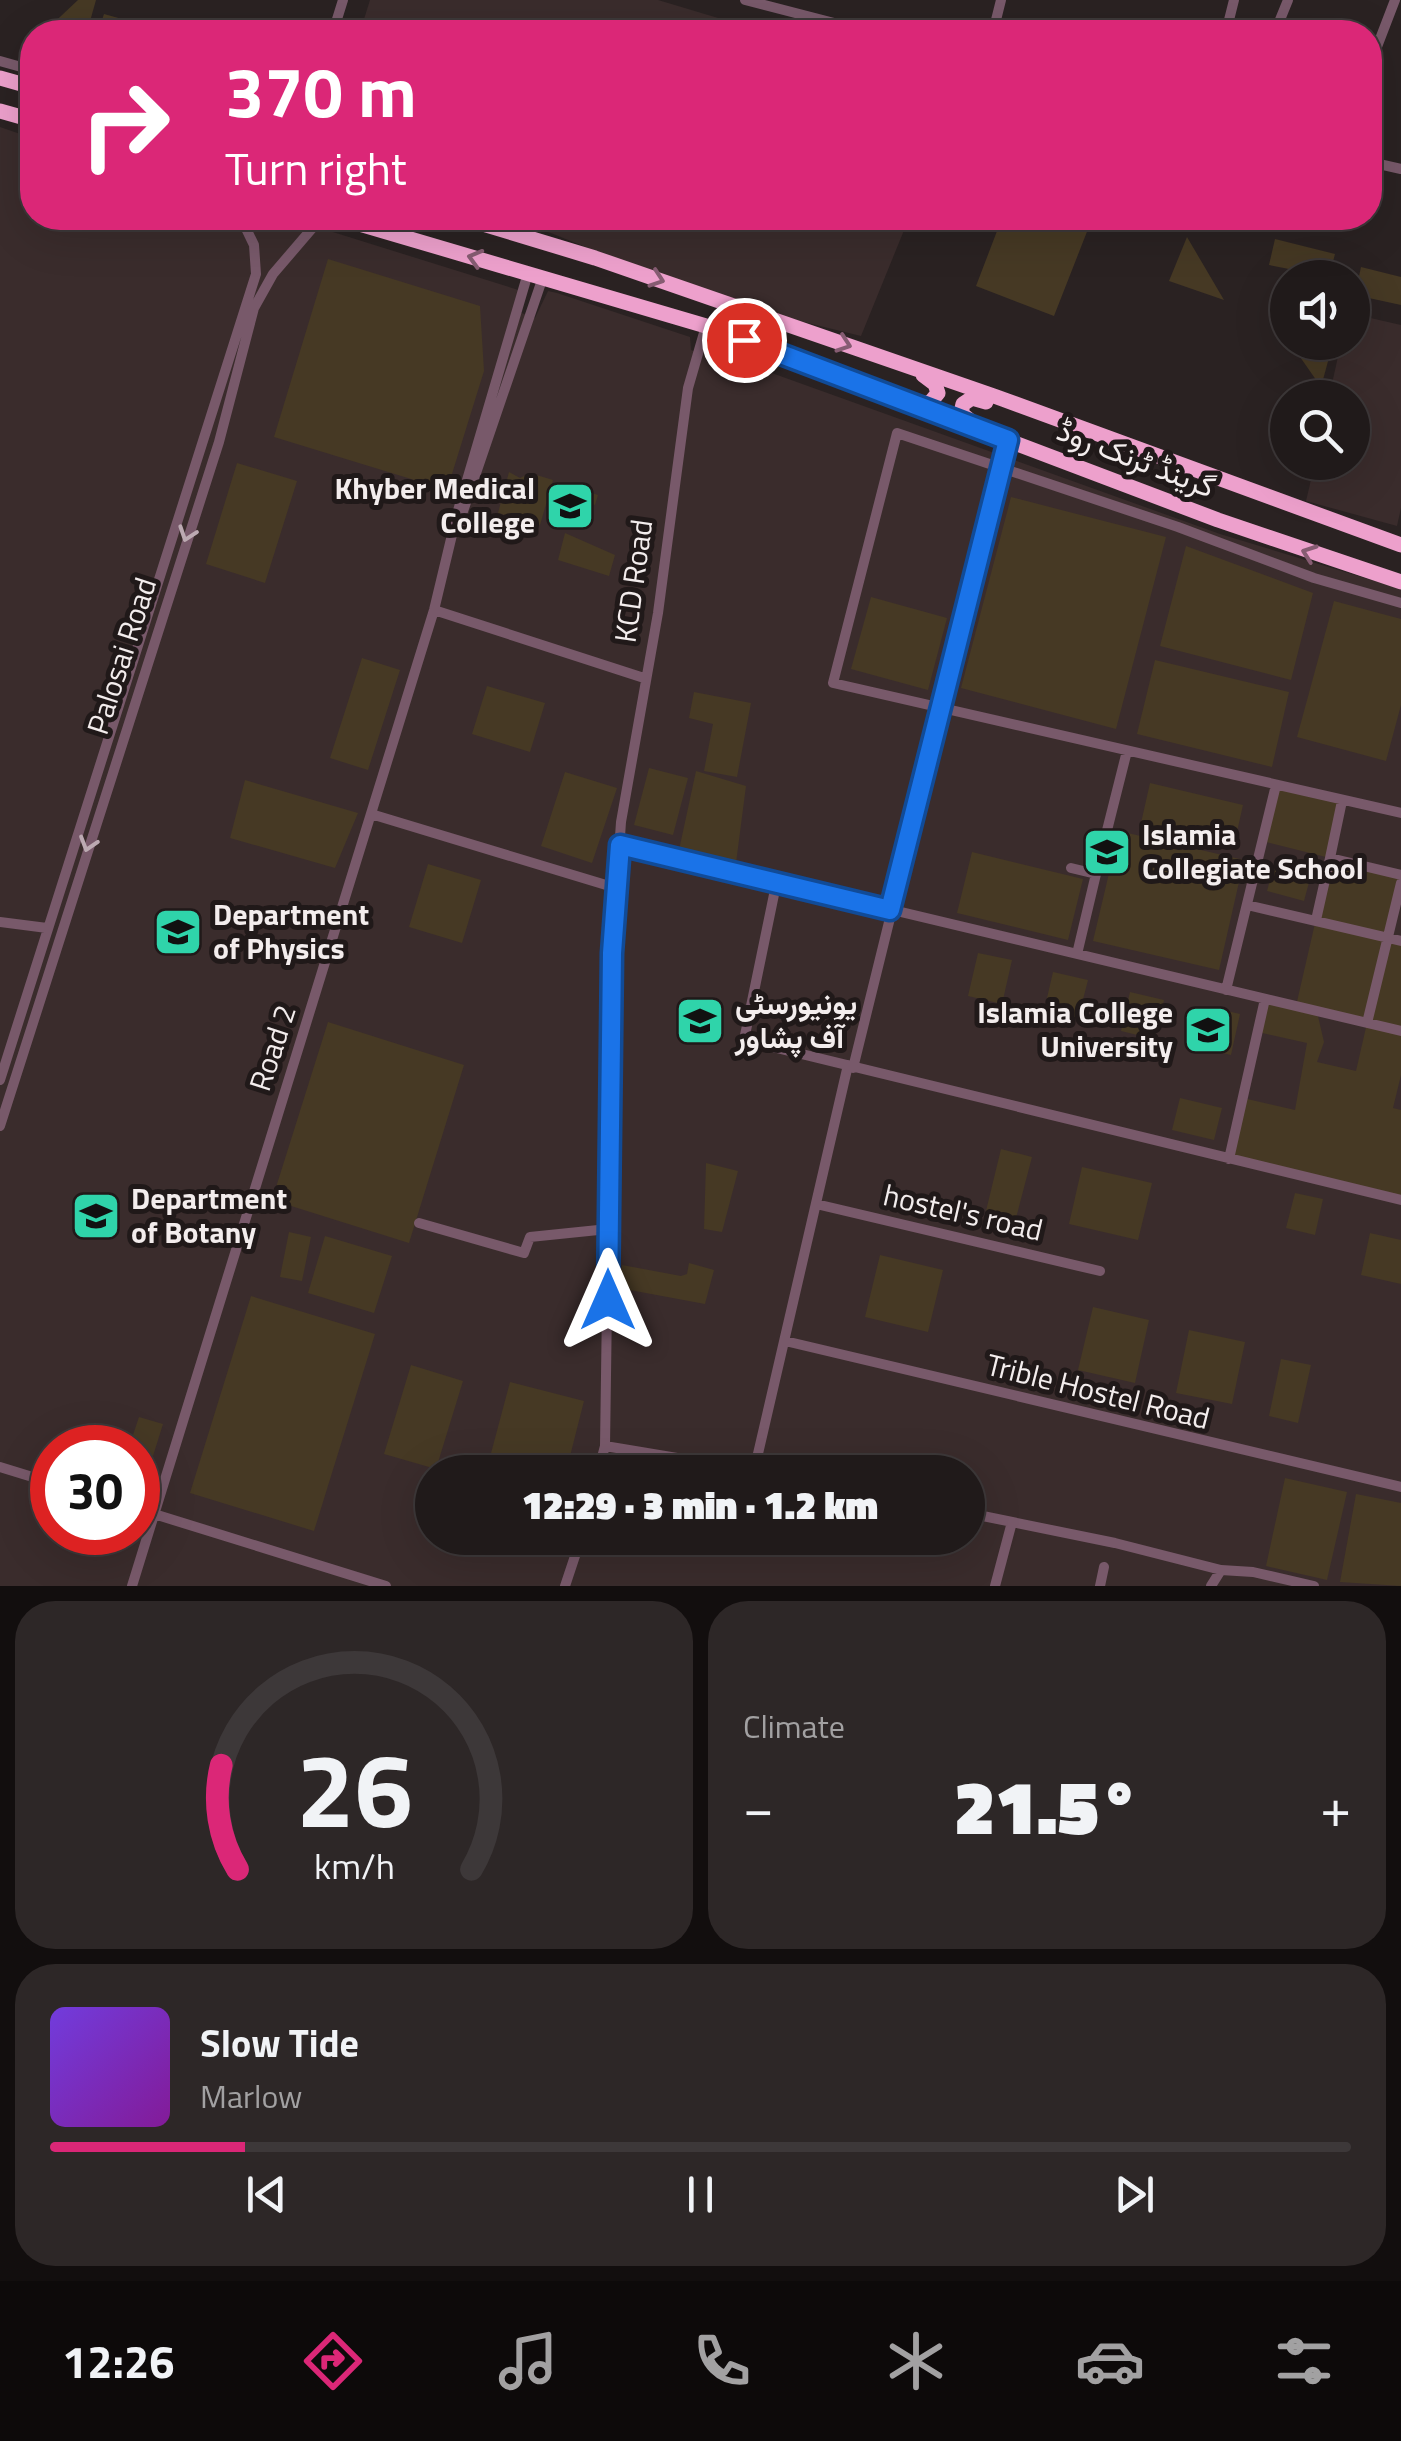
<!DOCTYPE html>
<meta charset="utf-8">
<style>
:root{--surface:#201a1a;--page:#2d2727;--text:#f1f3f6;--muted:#a2a1a2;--line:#3d3839;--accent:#db2777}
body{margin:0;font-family:"Titillium Web",Vazirmatn,sans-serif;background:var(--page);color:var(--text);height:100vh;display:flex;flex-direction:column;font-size:38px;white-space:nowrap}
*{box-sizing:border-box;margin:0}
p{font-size:32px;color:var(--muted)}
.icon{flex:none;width:55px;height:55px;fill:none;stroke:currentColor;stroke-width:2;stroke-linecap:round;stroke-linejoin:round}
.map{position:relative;height:1586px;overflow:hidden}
.details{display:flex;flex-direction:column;gap:15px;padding:15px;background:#120e0e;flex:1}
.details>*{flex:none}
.banner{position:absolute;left:20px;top:20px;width:1362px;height:210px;border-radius:40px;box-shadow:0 10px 40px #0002,0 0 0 2px var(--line);background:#db2777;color:#fff;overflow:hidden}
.controls{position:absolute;left:1270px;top:260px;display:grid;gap:20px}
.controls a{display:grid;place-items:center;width:100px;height:100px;border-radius:50%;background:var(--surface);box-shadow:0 10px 40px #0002,0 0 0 2px var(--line);font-size:50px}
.speed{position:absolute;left:30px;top:1425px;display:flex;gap:20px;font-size:50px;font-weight:700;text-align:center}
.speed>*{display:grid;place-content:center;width:130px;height:130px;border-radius:50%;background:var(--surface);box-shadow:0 10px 40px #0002,0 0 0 2px var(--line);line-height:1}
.speed .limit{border:15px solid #d22;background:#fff;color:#111}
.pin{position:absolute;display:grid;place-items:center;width:85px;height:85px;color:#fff;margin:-42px;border:5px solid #fff;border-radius:50%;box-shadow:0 2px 10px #0007}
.me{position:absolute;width:110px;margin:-55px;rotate:0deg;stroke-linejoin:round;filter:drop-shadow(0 0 8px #0008)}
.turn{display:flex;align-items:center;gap:35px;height:210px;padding:0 40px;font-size:45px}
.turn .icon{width:130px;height:130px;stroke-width:2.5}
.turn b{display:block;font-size:70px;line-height:85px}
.big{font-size:75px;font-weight:800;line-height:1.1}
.details .card{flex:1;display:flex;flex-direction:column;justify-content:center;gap:15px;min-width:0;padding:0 35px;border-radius:40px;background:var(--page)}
.details .dial{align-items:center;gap:0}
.dial svg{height:260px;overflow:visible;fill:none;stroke:var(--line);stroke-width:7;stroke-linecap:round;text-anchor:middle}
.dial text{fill:var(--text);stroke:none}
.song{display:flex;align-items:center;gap:30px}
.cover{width:120px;height:120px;border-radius:15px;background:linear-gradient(135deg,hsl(260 70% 55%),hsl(290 70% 35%))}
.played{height:10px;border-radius:5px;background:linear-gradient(90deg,var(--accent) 15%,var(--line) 15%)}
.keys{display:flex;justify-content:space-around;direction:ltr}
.heat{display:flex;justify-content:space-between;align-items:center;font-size:55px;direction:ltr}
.details .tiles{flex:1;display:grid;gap:15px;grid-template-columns:1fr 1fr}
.card:last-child{grid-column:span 2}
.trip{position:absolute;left:415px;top:1455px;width:570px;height:100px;border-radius:50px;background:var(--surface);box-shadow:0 10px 40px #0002,0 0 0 2px var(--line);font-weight:800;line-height:100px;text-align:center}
.menu{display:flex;height:160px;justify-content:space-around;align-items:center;background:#0d0a0a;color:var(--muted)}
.menu .icon{width:70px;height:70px}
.menu .current{color:var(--accent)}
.menu b{font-size:45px;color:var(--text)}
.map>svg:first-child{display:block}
.built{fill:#3a2c2c;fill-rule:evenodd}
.green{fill:#463924;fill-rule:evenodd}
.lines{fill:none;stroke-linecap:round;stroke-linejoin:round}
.minor{stroke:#78596a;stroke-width:10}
.highway{stroke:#eda0cc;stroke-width:15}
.oneway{stroke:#865c72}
.oneway2{stroke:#bcaab2}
.route-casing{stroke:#114b97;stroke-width:25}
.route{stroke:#1a73e8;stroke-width:18}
.labels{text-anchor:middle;stroke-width:10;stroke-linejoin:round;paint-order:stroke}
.street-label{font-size:30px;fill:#f3eded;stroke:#201919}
.poi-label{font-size:30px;font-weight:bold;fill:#f3eded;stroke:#201919;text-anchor:start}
</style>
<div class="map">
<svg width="1401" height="1586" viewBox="0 0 1401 1586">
<rect width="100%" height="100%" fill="#2a2222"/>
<path class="built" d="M370,0H658L765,32H360Z
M0,127L32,138V218H288L525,292L519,312L535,318L548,291L557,293L690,337L691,350L696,352L705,349L1220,534L1401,589V1586H0ZM52,1448H138V1532H52ZM432,1472H968V1538H432Z
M496,218H909L861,336L718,301L551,233Z
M1353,314L1401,325V508L1397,526L1306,501L1315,463L1352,462V398L1329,397L1341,343L1352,342Z"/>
<path class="green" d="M78,0H96L87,32H44Z
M104,14L158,29L157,32H98Z
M1002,218H1074L1090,224L1054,316L976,286Z
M1187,237L1224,300L1169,281Z
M1275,239L1335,254L1329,277L1269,265Z
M328,259L480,306L484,371L447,490L274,437Z
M1361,267L1401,277V305L1355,295Z
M1333,343L1321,387L1291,344Z
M237,463L297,481L265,583L206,564Z
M509,472L520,478L530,473L553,480L540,525L498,513Z
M558,482L598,495L595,505L585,502L580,510L563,505L558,520L548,517Z
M1011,497L1166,537L1116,729L961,688Z
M565,533L615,555L609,576L558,560Z
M1186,546L1313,593L1291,680L1160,646Z
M871,597L947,618L928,690L851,669Z
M1334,601L1401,619V705L1386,761L1297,737Z
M362,658L400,670L368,770L330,758Z
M1155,660L1289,692L1272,767L1137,734Z
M487,686L545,703L530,752L472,734Z
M694,692L751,703L737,777L704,771L713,724L689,718Z
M649,768L688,778L673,835L634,825Z
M696,771L746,786L736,863L679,850Z
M565,772L617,788L592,863L541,846Z
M245,780L358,813L335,868L230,838Z
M1150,783L1243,805L1234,845L1141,823Z
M1276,785L1342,801L1331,858L1401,875L1390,938L1401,941V1075L1393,1108L1401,1110V1200L1229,1159L1243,1098L1295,1110L1307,1043L1258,1032L1265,999L1296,1006L1330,858L1262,841ZM1317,1012L1367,1023L1356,1071L1317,1062L1324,1042Z
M1119,831L1244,860L1219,970L1093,941Z
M972,852L1083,879L1068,940L957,913Z
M428,864L481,880L462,943L409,927Z
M1274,865L1311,875L1304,901L1267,891Z
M978,953L1012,960L1002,1004L968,996Z
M1053,972L1088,980L1078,1019L1044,1011Z
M1130,992L1164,1000L1154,1039L1121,1031Z
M1210,1007L1240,1014L1231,1055L1201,1048Z
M328,1022L464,1065L409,1243L272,1200Z
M1180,1098L1222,1108L1214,1140L1172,1130Z
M1001,1149L1032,1157L1016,1218L986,1211Z
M706,1163L738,1171L722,1232L704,1229Z
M1082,1167L1152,1183L1138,1240L1069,1224Z
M1295,1193L1323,1199L1315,1235L1286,1228Z
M289,1232L311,1237L302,1281L280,1277Z
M1370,1233L1401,1240V1284L1361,1275Z
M325,1236L392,1256L374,1313L308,1293Z
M880,1255L943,1270L928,1332L865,1317Z
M689,1263L714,1270L705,1304L619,1288L622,1265L681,1276L687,1274Z
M251,1296L375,1334L314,1531L190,1493Z
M1093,1307L1149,1320L1135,1383L1078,1370Z
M1189,1330L1245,1342L1232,1404L1176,1393Z
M1281,1359L1311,1365L1298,1423L1269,1416Z
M411,1365L463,1381L436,1469L384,1454Z
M510,1382L584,1401L566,1472H486Z
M139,1417L163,1424L153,1456L129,1447Z
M1285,1478L1347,1492L1327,1580L1266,1566Z
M1356,1494L1401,1503V1586L1340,1582Z"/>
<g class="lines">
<path class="minor" d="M745,0L869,32
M333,32L343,0
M993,32L1001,0
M1226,32L1234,0
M1275,32L1288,0
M0,61L32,70
M1370,65L1395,0
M1370,162L1401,169
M459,523L543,277
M1401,603L1314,578L1178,527L897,433L833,683L1401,813
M434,610L644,678
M1342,801L1330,858L1401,875
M371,814L616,888
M620,845L1401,1031
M1071,868L1096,874L1077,954
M1096,874L1127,751
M777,880L744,1040L1401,1200
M1247,905L1401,941
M1316,920L1330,858
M0,922L47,928
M1226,990L1276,785
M1367,1023L1401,883
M853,1068L1008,440
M0,1080L256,274L254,245L241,218
M0,1126L219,442L254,308L273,274L321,218
M1229,1159L1265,999
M816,1204L1100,1271
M419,1223L524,1253L530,1237L608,1229
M785,1341L1401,1487
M605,1446L761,1472
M0,1467L52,1483
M754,1471L848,1065
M598,1472L605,1446L612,953L621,822L658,613L688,388L706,326
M138,1509L386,1586
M968,1513L1115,1543L1221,1570
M132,1586L434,610L457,514L528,273
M565,1586L581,1538
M995,1586L1012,1522
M1100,1586L1104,1567
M1211,1586L1221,1570L1253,1572L1314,1586"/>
<path class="highway" d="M0,78L32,87
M0,111L32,120
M339,218L706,326L1218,520L1401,582
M463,218L595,258L994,396L1401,545
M917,402L929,404L938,393L935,384L923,375
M974,424L961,413L963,404L972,398L986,402"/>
</g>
<defs><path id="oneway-chevron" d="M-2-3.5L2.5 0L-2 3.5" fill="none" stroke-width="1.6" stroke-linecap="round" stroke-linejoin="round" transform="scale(2.5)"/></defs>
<g class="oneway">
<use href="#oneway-chevron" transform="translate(475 258) rotate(-164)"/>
<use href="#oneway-chevron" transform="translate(657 279) rotate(19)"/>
<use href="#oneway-chevron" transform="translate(844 344) rotate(19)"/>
<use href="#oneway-chevron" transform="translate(1309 553) rotate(-160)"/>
</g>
<g class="oneway2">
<use href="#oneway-chevron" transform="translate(187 534) rotate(109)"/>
<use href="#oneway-chevron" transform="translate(88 844) rotate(107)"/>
</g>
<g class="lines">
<g class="route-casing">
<path id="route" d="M608,1300L612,953L620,845L890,910L1008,440L744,340"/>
</g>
<use href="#route" class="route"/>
</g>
<defs>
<g id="university-square" transform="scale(2.5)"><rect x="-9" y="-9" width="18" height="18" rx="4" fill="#2fd4aa" stroke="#201919"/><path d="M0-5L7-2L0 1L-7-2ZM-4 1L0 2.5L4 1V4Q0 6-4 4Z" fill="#111"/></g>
</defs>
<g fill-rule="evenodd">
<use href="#university-square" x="570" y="506"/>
<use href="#university-square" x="1107" y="852"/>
<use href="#university-square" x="178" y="932"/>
<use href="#university-square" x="700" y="1021"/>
<use href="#university-square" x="1208" y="1030"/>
<use href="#university-square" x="96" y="1216"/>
</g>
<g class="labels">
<g class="street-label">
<text transform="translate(1136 459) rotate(21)" y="10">گرینڈ ٹرنک روڈ</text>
<text transform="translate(634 581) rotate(-82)" y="10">KCD Road</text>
<text transform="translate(122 656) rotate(-72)" y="10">Palosai Road</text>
<text transform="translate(273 1048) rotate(-72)" y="10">Road 2</text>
<text transform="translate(963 1213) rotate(13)" y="10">hostel's road</text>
<text transform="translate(1098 1392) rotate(14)" y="10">Trible Hostel Road</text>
</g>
<g class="poi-label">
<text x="535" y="499" text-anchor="end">Khyber Medical<tspan x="535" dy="34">College</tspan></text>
<text x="1142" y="845">Islamia<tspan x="1142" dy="34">Collegiate School</tspan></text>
<text x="213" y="925">Department<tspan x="213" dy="34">of Physics</tspan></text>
<text x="735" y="1014">یونیورسٹی<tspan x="735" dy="34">آف پشاور</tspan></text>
<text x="1173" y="1023" text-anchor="end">Islamia College<tspan x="1173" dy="34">University</tspan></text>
<text x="131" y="1209">Department<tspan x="131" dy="34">of Botany</tspan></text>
</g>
</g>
</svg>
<div class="controls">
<a><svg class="icon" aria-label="sound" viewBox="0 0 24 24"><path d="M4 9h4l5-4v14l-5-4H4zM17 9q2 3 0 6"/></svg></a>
<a><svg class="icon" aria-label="search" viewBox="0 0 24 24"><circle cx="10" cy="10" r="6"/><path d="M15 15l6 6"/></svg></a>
</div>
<div class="speed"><div class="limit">30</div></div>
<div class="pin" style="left:744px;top:340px;background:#d93025"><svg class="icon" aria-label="arrive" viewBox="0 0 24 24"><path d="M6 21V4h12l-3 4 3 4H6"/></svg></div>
<svg class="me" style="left:608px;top:1300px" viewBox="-20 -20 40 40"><path d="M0-17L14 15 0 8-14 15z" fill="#1a73e8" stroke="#fff" stroke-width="4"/></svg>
<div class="trip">12:29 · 3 min · 1.2 km</div>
<div class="banner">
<div class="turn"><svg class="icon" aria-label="right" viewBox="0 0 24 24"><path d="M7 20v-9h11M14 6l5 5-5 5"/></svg><div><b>370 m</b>Turn right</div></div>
</div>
</div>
<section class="details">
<div class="tiles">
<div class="card dial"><svg viewBox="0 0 100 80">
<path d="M14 69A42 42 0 1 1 86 69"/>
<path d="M14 69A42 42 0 0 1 9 37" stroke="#db2777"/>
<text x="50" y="56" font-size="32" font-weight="700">26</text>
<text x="50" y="72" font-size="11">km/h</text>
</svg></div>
<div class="card"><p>Climate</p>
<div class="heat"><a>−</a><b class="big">21.5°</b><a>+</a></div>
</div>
<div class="card">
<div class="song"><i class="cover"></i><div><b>Slow Tide</b><p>Marlow</p></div></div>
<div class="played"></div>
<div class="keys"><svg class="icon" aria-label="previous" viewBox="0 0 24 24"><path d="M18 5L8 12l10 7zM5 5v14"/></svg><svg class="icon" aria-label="pause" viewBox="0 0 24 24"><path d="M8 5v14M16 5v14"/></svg><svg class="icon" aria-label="next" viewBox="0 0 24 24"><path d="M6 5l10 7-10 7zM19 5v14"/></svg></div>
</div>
</div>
</section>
<nav class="menu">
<b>12:26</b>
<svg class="icon current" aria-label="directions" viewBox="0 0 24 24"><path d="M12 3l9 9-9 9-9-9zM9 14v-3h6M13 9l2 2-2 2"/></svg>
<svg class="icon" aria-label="music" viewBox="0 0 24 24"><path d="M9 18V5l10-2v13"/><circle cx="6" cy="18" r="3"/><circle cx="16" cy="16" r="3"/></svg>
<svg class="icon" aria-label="phone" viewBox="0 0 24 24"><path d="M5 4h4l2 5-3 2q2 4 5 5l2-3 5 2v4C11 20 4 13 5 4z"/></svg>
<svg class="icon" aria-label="climate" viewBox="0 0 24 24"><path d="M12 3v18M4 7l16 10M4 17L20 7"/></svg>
<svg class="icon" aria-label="car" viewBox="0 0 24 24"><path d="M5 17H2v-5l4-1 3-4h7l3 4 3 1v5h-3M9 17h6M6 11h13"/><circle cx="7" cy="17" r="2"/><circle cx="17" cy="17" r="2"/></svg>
<svg class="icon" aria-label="filters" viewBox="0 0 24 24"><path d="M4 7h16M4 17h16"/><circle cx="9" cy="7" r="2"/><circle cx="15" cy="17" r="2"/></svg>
</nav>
